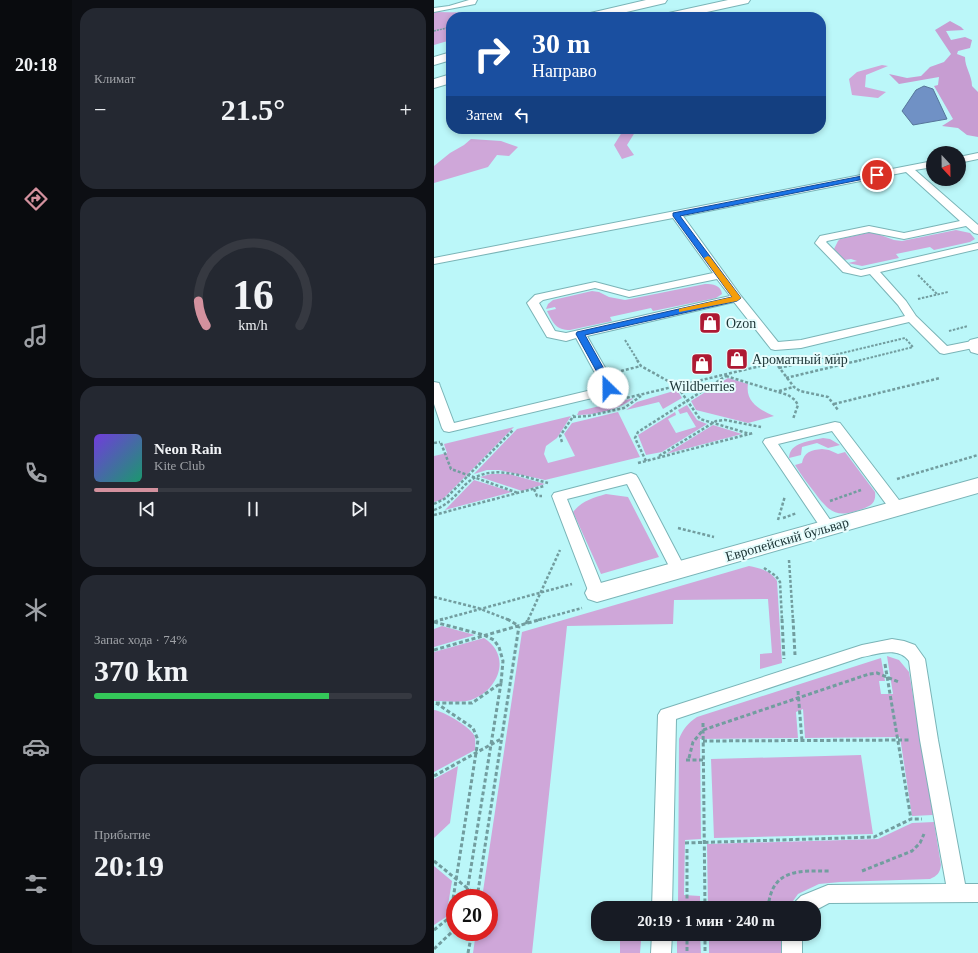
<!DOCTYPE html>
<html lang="ru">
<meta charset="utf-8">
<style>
:root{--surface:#171b24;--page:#242831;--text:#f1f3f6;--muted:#9ea1a6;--line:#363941;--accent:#d3919e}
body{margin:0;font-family:"Times New Roman",serif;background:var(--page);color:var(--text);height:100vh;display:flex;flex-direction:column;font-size:15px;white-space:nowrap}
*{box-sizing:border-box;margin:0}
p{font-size:13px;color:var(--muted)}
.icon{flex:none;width:22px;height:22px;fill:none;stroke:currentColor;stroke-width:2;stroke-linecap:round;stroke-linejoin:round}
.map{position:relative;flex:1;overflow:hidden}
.sheet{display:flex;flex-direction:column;gap:8px;padding:8px;background:#0d0f14;width:362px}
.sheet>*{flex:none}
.guide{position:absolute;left:12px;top:12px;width:380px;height:122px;border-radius:16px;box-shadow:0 2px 6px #0003;background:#1a4fa0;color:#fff;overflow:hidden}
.needle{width:26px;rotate:158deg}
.fabs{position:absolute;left:492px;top:146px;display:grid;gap:8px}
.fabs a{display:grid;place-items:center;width:40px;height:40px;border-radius:50%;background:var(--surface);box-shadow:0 2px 6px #0003;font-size:20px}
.speed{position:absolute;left:12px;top:889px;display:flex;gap:8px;font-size:20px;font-weight:700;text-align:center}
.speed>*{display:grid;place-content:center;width:52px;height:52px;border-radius:50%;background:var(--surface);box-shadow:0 2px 6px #0003;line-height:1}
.speed .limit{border:6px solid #d22;background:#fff;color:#111}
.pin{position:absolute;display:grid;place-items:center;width:34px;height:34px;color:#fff;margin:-17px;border:2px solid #fff;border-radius:50%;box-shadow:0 1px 4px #0007}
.me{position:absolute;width:44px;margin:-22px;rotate:337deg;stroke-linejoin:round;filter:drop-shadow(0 0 3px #0008)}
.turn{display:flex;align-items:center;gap:14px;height:84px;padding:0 20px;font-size:18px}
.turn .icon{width:52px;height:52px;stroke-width:2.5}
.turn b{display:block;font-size:28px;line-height:34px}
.then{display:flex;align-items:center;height:38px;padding:0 20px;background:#0003;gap:8px;font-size:15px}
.big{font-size:30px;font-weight:700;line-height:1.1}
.sheet .tile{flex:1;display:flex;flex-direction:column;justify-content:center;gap:6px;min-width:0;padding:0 14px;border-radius:16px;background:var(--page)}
.sheet .dial{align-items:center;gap:0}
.dial svg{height:104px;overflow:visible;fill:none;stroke:var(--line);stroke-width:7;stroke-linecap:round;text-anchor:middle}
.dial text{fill:var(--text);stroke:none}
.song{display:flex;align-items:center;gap:12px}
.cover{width:48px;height:48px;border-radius:6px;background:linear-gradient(135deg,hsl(260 70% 55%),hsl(160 70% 35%))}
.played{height:4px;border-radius:2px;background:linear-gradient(90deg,var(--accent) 20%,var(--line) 20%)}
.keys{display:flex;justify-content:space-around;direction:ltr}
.heat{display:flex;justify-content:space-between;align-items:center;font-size:22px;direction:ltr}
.charge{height:6px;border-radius:3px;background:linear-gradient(90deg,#34c759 74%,var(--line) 0)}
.trip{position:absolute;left:157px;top:901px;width:230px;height:40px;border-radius:16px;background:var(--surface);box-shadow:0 2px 6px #0003;font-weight:700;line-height:40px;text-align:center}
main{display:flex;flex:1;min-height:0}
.menu{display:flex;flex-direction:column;width:72px;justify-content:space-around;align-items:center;background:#090b0e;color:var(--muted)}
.menu .icon{width:28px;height:28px}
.menu .selected{color:var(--accent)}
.menu b{font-size:18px;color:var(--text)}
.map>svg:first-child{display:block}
.green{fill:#cfa7d9}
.forest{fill:#c79dd2}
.water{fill:#7091c5;stroke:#56759a}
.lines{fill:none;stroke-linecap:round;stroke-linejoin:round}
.lane-casing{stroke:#7ab4b7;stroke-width:2}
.street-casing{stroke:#7ab4b7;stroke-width:2}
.highway-casing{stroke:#7ab4b7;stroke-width:2}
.path-far3{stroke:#729d9f;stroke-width:1.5;stroke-dasharray:2 1;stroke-linecap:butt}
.path-far2{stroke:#729d9f;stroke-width:2;stroke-dasharray:2.5 1.5;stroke-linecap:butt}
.path-far1{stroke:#729d9f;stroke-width:2.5;stroke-dasharray:3 2;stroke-linecap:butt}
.path{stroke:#729d9f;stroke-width:3;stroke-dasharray:4 2.5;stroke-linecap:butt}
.lane{fill:#fff;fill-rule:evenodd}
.street{fill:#fff;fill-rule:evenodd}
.highway{fill:#fff;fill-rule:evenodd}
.route{fill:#1a73e8;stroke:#114b97}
.slow{fill:#f59e0b}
.labels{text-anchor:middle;stroke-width:4;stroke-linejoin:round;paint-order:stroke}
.poi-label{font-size:14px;fill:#1b3334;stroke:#e6fdfd;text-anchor:start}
.street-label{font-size:14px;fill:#1b3334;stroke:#e6fdfd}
</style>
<main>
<nav class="menu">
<b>20:18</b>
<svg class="icon selected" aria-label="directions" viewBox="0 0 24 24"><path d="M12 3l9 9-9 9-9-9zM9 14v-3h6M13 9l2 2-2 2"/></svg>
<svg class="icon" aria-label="music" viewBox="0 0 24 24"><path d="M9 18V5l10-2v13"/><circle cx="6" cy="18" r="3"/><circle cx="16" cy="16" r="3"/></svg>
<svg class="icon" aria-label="phone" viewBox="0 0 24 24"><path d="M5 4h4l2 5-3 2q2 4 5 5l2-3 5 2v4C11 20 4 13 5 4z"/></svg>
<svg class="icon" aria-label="climate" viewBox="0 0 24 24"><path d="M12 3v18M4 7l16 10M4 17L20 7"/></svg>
<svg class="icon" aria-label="car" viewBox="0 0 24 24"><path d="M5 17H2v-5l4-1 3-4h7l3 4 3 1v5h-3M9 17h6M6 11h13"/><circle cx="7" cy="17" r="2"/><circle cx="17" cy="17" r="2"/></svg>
<svg class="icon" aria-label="filters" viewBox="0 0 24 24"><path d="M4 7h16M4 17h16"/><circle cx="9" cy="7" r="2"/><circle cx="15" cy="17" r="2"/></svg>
</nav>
<section class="sheet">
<div class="tile"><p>Климат</p>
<div class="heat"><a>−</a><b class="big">21.5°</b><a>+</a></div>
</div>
<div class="tile dial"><svg viewBox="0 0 100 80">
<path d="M14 69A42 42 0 1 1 86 69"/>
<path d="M14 69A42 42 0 0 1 8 50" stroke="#d3919e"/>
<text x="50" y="56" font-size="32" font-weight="700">16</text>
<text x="50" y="72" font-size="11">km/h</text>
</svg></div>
<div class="tile">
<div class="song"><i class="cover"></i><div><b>Neon Rain</b><p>Kite Club</p></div></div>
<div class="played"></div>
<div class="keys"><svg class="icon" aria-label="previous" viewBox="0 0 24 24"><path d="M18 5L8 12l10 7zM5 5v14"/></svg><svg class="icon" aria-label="pause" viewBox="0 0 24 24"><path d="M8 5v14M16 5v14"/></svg><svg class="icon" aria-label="next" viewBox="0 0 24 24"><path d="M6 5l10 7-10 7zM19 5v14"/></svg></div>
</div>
<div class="tile"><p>Запас хода · 74%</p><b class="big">370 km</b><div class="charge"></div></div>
<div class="tile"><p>Прибытие</p><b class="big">20:19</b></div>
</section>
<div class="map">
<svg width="544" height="953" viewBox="0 0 544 953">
<rect width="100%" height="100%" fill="#bbf7f9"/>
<path class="green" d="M0,12L115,14L102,17H17V40L0,45Z
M448,65L454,66L432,75L431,87L452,92L444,98L418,95L415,79L423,72Z
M190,129H203L193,145L200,155L188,159L180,145Z
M37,139L67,141L84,147L75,156L63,155L54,167L0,183V166L16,153L30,145Z
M522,230L536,233L541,239L536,242L500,250L496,247L462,254L465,258L428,266L414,263L423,261L417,259L410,260L400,249L404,241L406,239L438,232L460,240L468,241Z
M271,284C279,284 287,285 288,294L282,298L219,311L217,308L176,317L178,321L136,330C122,330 119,323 113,311L122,309L121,307L112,309L114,304L119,300L158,291L165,292L175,297L191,300Z
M294,378L314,384C311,402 326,410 340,416L314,423L262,410L257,401Z
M243,390L248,398L229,409L225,402L192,410L203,402Z
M200,398C184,410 163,415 143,415L145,411Z
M253,405L263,420L273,424L228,452L212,455L204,435L241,412L242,415L234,419L242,433L262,427L253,412L246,414L244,410Z
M184,412L206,457L111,480L65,470H53L40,474L83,429L137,416L123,438L112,446L110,454L114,463L141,456L130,434L138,423Z
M279,425L308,434L232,454Z
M80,427L8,500L0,502V456L13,453L10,444Z
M389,438L396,439L406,445L394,448L383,443L368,447L367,455L355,458C355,442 377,441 389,438Z
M388,449L395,450L404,454L411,452L441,492C442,501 439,505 431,508C405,518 397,515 381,493C374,484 367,475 361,465L368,463C370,452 377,450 388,449Z
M57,474H75L111,484L88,491L46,477Z
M40,480L78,492L11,510Z
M172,494L194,497L225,557L167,574L139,512C148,501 158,498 172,494Z
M315,566C326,568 337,571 343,581L348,663L326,669V654L338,653L334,599L240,600L239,624L133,626L98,953H39L42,932H55V898H48L88,632Z
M8,626L41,635L0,647V629Z
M50,638C78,656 65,690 37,700C28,703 10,701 0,701V652Z
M453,656L465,660L475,672L499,815L478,816L466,737L371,738L369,709L362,712L364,738L266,739L267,839L251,840L250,895L266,896V908H244L245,739C249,729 254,723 263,717L447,658L451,681H445L447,694H459Z
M0,710C9,711 35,726 40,735C42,739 41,745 41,750L0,772Z
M427,755L439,834L280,838L277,759Z
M24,766L16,823L0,838V779Z
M500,822L507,865C506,873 503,876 496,879L406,882L385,884L364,894L354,908H274L273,844L444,839L478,823Z
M0,866L18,881L12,917L0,925Z
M243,934H266L267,953H243Z
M275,934H348L349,953H275Z
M186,941H207L206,953H186Z"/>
<path class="forest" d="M516,21L527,27L530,30L512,31L517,40L531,37L538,40L536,48L524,51L523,54L531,57C531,68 538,75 538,86L544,92V137L533,135L524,128L508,126L519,119L500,86L504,85L505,77L465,84L455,74L473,78L487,76L496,67L510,62L517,54L501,30Z"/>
<path class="water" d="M490,86L499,89L513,119L479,125L468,111L482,90Z"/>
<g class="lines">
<g class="lane-casing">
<path id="lane" d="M35,0H43L41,4L0,12V8L15,6Z
M544,153V159L525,163V157Z
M499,161V167L481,170L544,225V234L540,233L532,226L470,239L435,232L393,241L392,242L417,267L427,270L544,243V249L446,272L472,301L482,316L513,346L543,340L544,347L510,354L506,353L475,322L367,348L341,350L337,349L300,302L153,336L181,385L179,391L175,394L15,432L10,431L8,428L0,404V382L5,383L6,386L20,423L166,388L168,386L142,338L132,341L113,337L93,303L101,295L161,282L195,291L279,273L239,218L0,264V258ZM472,172L526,221L470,233L435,226L386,236L381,243L409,272L427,276L436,274L464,305L471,316L367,340L344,342L307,296L249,216ZM283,279L296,296L132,333L121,331L105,303L109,300L161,288L195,297Z
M401,422L406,423L468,504L470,508L468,512L463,513L458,512L398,431L344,444L401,527L399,531L394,532L389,531L329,442L331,439Z
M197,473L202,475L204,478L252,570L249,574L244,576L239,574L193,484L133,499L171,593L169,597L163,599L157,597L155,593L118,496L120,493Z
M458,639L470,641L481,645L491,659L504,740L531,884H544V902L395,903L380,911V908H359L362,901L367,896L394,885L512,884L486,740L475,661C464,646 444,654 428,657L242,719L238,908H218L224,715L227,710L428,645Z
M218,934H238L237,953H217Z
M348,934H368V953H348Z"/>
</g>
<g class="street-casing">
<path id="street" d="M544,338V354L537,352L533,344L536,340Z
M544,478V493L163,602L154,599L151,593L154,587L163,584Z"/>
</g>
<g class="highway-casing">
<path id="highway" d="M212,0H233L231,3L171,17H150L152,14Z
M294,0H316L314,3L250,17H228L230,14Z
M17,52V60L0,65V57Z
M17,74V83L0,88V79Z"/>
</g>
<path class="path-far3" d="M0,31L17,27"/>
<path class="path-far2" d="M484,275L503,294
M484,299L514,292
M515,331L534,326
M191,340L204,361
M375,361L471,338L479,347L423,361"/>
<path class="path-far1" d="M203,360L207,366L243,386L266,419L316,434
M341,362L360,387L366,391L394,397L404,410
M345,368L380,360
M187,371L207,366
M292,376L354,395L361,400L364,405L359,419
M352,378L427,360
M345,391L359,387
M188,399L339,363
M400,404L506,378
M139,417L154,416L190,408L207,396
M128,442L126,436L140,415
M0,443L6,442
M7,443L17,469L84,493
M225,456L282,421L291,420L327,427
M212,461L201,438L204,432L292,376L291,374
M204,463L319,433
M463,479L544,455
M100,489L103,496H108
M396,501L427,490
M0,504L12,498L79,430
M0,510C14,505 21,496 31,485C54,462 87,476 114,483
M0,515L110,486
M349,518L363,513
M344,520L351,496
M244,528L280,537
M355,560L359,620
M330,568L342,576L346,582L348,620
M0,597L44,608L75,620
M6,620L138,584
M94,620L126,550
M104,620L148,608"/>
<path class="path" d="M73,619L85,626
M348,619L350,659
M359,619L361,655
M0,622L9,619
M0,622L50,635L60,640L65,647L69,661L67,683L38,703H0
M92,624L94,619
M0,650L108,619
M451,664L477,819
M364,691L368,741
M269,723L271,908
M269,741L475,740
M255,758L259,742L269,730L435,674L443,673L465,682
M252,760H269
M0,776L67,739
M251,843L440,837L477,819H488
M253,849V908
M0,861L43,896
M428,871L478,851L486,843L490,834
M32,898L67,683
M43,898L85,626
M334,908C338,868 364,871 397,871
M0,930L15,918L17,912L44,740L39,728L2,703
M253,934V953
M271,934V953
M0,949L21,929
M34,953L38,932"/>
<use href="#lane" class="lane"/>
<use href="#street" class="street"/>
<use href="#highway" class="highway"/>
</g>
<path class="route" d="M443,173L445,174V176L246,216L307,298L303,301L151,335L179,385L177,390H171L170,385L142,334L143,332L298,297L239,216V213Z"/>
<path class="slow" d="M274,256L276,257L307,298L303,301L245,312V309L298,297L270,258Z"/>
<defs>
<g id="shop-square" transform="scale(1.15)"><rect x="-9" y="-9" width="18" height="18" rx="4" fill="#ae1933" stroke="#e6fdfd"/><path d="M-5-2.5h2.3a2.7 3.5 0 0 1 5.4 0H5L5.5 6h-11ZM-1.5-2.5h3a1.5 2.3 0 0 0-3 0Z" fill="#fff"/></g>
</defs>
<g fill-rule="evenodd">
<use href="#shop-square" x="276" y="323"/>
<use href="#shop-square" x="303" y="359"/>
<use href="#shop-square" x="268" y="364"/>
</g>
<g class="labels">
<g class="poi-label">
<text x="292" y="328">Ozon</text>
<text x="318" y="364">Ароматный мир</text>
<text x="268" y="391" text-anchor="middle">Wildberries</text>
</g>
<g class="street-label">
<text transform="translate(353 539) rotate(-16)" y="5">Европейский бульвар</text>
</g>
</g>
</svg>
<div class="fabs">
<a><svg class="needle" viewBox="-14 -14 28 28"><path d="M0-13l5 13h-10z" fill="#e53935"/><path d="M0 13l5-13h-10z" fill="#9ea1a6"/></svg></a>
</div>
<div class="speed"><div class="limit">20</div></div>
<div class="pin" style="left:443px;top:175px;background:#d93025"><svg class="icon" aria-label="arrive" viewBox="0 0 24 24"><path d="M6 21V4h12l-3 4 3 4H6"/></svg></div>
<svg class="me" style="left:174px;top:388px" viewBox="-20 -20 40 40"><circle r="19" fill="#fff"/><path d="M0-13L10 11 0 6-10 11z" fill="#1a73e8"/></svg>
<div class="trip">20:19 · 1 мин · 240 m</div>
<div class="guide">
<div class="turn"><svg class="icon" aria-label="right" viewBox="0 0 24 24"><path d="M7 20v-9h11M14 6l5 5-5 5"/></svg><div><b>30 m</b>Направо</div></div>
<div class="then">Затем<svg class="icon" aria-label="left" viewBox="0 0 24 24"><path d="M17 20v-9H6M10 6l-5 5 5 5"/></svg></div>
</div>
</div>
</main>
